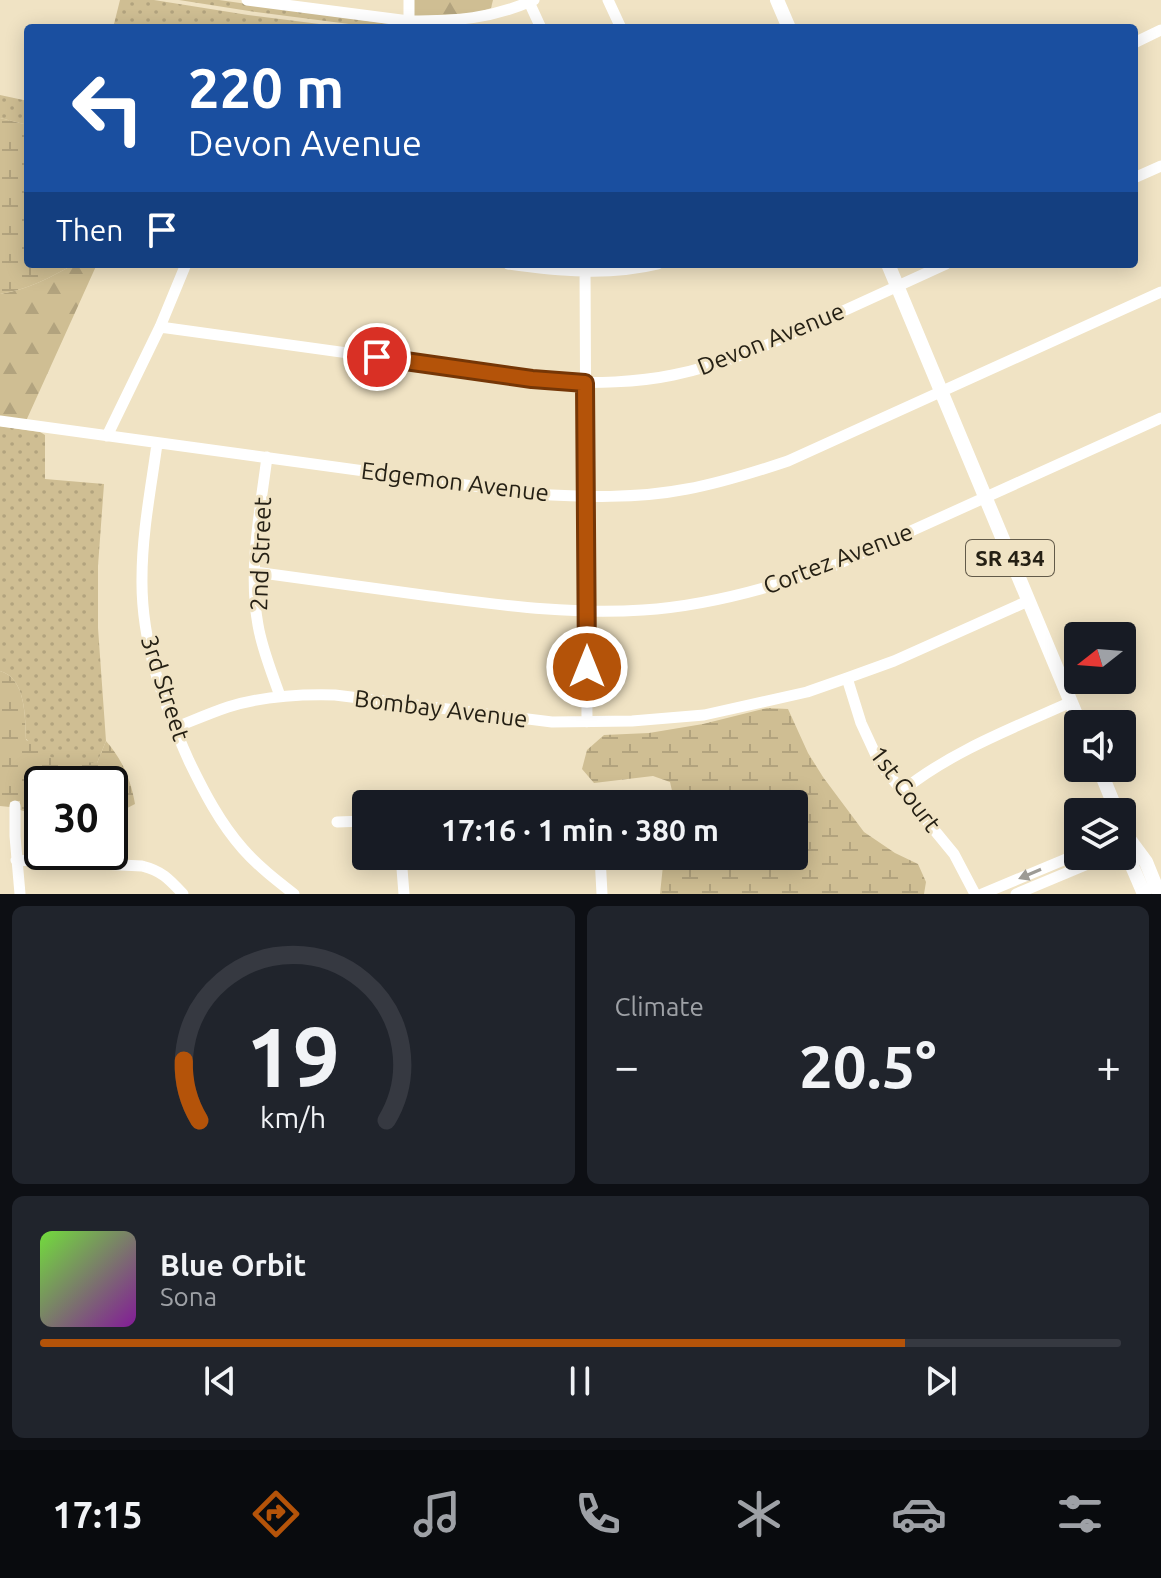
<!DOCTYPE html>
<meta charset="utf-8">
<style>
:root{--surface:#171b24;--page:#20242c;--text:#f1f3f6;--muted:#9ea1a6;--line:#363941;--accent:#b45309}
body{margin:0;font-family:Ubuntu,sans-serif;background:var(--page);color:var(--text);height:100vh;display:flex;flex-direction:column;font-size:30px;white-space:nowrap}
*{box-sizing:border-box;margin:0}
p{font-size:26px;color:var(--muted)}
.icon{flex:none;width:44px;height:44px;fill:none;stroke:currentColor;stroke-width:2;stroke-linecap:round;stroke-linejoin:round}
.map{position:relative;height:894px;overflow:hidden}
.panel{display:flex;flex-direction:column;gap:12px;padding:12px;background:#0d0f14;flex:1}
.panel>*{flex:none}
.top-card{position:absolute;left:24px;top:24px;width:1114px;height:244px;border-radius:8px;box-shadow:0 4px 20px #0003;background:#1a4fa0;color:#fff;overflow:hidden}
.needle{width:52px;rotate:253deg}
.buttons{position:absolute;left:1064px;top:622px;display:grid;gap:16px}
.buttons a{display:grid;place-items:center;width:72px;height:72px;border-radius:8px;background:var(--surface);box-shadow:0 4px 20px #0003;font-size:40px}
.speed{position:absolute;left:24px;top:766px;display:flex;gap:16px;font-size:40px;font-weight:700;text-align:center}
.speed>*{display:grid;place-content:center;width:104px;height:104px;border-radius:50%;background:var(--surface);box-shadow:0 4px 20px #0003;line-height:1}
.speed .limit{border:4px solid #111;border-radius:12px;background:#fff;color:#111}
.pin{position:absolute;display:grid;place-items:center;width:68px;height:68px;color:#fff;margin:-34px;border:4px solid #fff;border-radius:50%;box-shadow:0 2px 8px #0007}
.me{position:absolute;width:88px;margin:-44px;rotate:0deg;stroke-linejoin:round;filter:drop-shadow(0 0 6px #0008)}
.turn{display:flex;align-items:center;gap:28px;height:168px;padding:0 32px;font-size:36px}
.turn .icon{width:104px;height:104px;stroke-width:2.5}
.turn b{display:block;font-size:56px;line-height:68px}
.then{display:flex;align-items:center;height:76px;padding:0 32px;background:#0003;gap:16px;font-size:30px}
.big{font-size:60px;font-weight:600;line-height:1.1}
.panel .tile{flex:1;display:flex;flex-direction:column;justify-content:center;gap:12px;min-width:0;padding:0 28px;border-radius:12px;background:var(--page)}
.panel .dial{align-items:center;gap:0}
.dial svg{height:208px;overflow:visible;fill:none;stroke:var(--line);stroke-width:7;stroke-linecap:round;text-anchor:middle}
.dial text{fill:var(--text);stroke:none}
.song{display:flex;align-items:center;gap:24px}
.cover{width:96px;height:96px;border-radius:12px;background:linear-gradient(135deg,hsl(100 70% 55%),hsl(290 70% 35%))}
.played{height:8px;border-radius:4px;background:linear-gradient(90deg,var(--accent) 80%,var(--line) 80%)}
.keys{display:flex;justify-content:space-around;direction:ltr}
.heat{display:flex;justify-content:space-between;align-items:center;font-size:44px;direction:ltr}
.panel .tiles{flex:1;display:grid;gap:12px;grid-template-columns:1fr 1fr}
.tile:last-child{grid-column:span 2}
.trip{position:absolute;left:352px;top:790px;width:456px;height:80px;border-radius:8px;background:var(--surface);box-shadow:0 4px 20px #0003;font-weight:600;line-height:80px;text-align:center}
.dock{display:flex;height:128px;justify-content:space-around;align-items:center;background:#090b0e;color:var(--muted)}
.dock .icon{width:56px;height:56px}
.dock .on{color:var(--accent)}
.dock b{font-size:36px;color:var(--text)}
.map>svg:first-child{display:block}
.forest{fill:url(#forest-firs)}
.wetland{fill:url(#wetland-marsh)}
.park{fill:url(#park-dots)}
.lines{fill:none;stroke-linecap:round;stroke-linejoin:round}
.minor{stroke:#fff;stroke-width:11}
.major{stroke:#fff;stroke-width:14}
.oneway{fill:#9d9b95}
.route-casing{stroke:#753606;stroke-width:20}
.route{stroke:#b45309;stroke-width:14}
.labels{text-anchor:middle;stroke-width:6;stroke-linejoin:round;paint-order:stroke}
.shield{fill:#f0e3c4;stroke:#625a49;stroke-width:2}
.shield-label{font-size:22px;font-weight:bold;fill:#252014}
.street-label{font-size:24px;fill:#252014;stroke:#f0e3c4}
</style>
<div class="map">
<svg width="1161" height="894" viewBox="0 0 1161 894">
<defs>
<pattern id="forest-firs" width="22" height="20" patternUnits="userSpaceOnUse" patternTransform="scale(2)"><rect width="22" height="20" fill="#cfbe93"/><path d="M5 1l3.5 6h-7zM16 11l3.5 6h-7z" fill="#b2a37e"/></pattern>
<pattern id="wetland-marsh" width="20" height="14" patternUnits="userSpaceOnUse" patternTransform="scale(2)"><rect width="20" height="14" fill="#cfbe93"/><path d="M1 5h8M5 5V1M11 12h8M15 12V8" fill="none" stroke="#b2a37e"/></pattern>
<pattern id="park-dots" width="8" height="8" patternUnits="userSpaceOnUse" patternTransform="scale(2)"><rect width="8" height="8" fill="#cfbe93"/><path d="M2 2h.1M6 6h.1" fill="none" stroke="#b2a37e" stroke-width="1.8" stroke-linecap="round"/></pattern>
</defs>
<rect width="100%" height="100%" fill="#f0e3c4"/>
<path class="forest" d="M414,0H493L491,8L477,13L414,17Z
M75,264H97L26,421L0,416V294C27,290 51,277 75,264Z"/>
<path class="wetland" d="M0,118L28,125V264H75C51,277 27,290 0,294Z
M0,671C26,678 25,717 26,740L97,763L106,741C122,759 131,780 135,804L110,817V784H42V816L20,810V801L10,802V807L0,806Z
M767,708L788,709L808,753L823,777L864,832L895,853L918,864L926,882L924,894H660L664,856H794V804H675L670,782L653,776L594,783L582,769L587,750L604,735L649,733L703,724Z"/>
<path class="park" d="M120,0H154L248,15L351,28H113Z
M179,0H219L404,26L459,25L461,28H380L249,11Z
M0,95L28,101V125L0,118Z
M0,426L40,432L45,435V479L104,484L98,566V628L106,741L97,763L67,761L47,756L26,739C25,717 26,678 0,671Z"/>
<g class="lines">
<path class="minor" d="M247,0L409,21C457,21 490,19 534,0
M608,0L621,28
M529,2L541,28
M409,21V0
M1134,43L1161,30
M1134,178L1161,166
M508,264C557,271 609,276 658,264
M585,264L587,722
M160,327L557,382C596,383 635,383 673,375C723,365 771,344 817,323C860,303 903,284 946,264
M0,421L532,494C584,497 636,499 687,489C721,483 755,472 788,461L1161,292
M107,436L160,327L186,264
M157,444C151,488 142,533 142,578C141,642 163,703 189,761C204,792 220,823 243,849C258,866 276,880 294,894
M267,457C260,512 248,570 258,625C262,649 272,673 280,696
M255,572C313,580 372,588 430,596C501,605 571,615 643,610C709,606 775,587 838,564L1161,418
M847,678L861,723L880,764L954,854L975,894
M174,728C192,721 210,713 228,707C263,696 299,694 335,695L552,722L632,721L704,715L807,692L847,678L894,661L1028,601
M902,791C952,751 1013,728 1071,702
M15,806V836L20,894
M337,822L366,821
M401,856L404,894
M600,856L602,894
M16,860L142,866C162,871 169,879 183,894
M982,894L1078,854
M1016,894L1107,856"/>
<path class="major" d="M777,0L789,28
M888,264L1080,724
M1099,768L1117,812
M1122,823L1129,839L1146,862L1159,894
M1129,839L1132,866L1144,894"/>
</g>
<defs><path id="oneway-solid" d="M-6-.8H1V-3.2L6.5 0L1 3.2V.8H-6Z" transform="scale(2)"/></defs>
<use class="oneway" href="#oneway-solid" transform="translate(1030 874) rotate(157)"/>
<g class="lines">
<g class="route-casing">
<path id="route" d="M377,357L532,379L585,383L587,667"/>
</g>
<use href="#route" class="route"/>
</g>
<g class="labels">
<rect class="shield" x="966" y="540" width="88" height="36" rx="6"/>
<g class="shield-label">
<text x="1010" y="566">SR 434</text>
</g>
<g class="street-label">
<text transform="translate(771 339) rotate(-22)" y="8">Devon Avenue</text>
<text transform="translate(455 482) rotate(7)" y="8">Edgemon Avenue</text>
<text transform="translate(261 554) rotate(-88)" y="8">2nd Street</text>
<text transform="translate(838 559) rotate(-21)" y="8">Cortez Avenue</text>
<text transform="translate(165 688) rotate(72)" y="8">3rd Street</text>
<text transform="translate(441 709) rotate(7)" y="8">Bombay Avenue</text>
<text transform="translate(905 789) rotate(53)" y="8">1st Court</text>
</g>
</g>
</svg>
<div class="buttons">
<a><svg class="needle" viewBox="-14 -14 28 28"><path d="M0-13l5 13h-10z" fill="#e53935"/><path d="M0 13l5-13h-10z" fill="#9ea1a6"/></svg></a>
<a><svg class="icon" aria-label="sound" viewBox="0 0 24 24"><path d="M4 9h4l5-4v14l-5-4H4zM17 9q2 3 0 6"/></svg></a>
<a><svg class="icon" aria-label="layers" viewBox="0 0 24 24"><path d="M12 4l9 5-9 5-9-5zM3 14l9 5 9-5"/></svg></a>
</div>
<div class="speed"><div class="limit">30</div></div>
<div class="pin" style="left:377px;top:357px;background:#d93025"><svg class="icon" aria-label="arrive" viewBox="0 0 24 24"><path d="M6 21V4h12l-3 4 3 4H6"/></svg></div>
<svg class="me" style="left:587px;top:667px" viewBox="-20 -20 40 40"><circle r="17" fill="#b45309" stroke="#fff" stroke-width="3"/><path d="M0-11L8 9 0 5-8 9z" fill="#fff"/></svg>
<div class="trip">17:16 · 1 min · 380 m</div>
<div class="top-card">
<div class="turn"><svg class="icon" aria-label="left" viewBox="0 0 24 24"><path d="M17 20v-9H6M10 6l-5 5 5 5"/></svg><div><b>220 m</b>Devon Avenue</div></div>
<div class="then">Then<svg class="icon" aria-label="arrive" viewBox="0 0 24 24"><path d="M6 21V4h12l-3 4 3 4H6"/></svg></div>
</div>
</div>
<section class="panel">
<div class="tiles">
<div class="tile dial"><svg viewBox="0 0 100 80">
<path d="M14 69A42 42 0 1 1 86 69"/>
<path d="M14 69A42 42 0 0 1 8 46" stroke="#b45309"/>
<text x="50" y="56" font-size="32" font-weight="700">19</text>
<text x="50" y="72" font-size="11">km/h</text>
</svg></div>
<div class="tile"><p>Climate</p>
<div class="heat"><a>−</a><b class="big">20.5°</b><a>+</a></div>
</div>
<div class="tile">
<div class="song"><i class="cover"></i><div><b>Blue Orbit</b><p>Sona</p></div></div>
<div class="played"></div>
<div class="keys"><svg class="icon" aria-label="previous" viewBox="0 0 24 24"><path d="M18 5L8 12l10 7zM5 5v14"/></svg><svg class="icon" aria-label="pause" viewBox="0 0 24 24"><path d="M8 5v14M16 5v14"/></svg><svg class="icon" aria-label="next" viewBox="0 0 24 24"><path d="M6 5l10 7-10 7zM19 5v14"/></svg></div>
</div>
</div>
</section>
<nav class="dock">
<b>17:15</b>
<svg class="icon on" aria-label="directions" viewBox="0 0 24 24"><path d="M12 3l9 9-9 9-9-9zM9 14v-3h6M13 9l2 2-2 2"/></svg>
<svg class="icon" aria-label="music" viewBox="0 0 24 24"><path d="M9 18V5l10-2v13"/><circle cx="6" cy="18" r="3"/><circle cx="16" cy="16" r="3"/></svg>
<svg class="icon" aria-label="phone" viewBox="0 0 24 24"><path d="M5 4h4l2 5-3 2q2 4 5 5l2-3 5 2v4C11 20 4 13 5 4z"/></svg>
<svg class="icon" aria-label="climate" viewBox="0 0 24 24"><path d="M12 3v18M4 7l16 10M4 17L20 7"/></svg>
<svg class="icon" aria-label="car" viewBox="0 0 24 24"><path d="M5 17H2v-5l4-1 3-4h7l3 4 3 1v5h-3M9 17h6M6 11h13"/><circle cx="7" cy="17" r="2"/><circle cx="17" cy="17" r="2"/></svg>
<svg class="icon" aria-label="filters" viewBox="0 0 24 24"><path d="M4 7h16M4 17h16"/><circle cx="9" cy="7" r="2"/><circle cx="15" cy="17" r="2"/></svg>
</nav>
